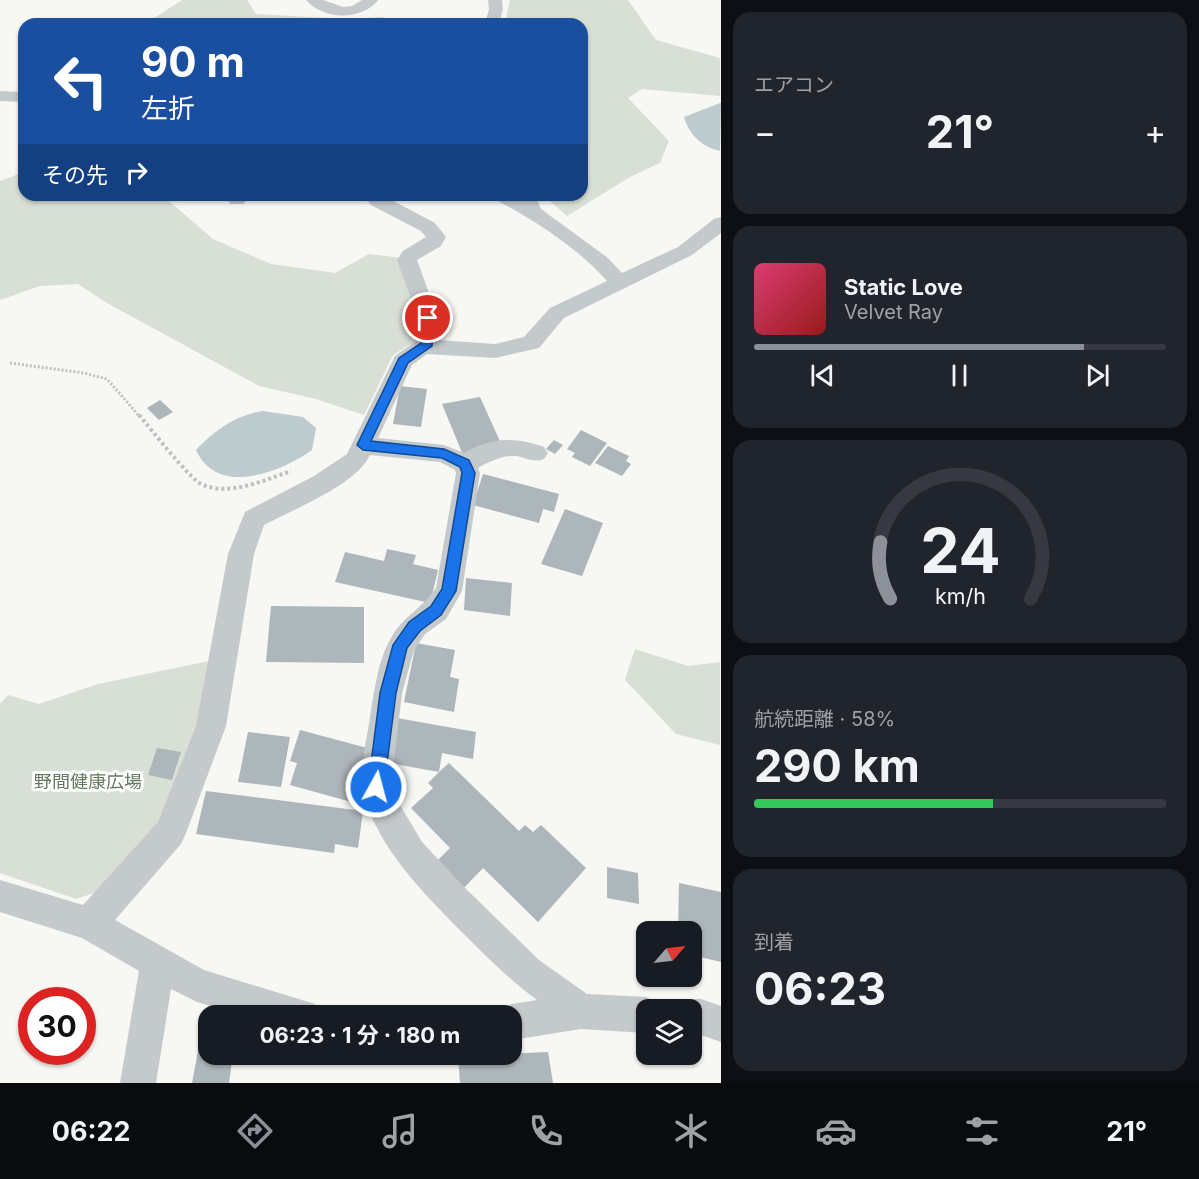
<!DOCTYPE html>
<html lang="ja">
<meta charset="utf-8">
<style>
:root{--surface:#171b24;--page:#20242c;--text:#f1f3f6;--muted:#9ea1a6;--line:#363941;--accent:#8c9099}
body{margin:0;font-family:Inter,"Noto Sans JP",sans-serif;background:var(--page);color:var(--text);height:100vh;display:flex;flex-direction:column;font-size:22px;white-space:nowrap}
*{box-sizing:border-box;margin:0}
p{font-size:20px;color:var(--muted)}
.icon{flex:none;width:33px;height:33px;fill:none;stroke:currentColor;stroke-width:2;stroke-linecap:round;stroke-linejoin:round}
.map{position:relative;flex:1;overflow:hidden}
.drawer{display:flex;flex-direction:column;gap:12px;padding:12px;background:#0d0f14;width:478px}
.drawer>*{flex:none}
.guide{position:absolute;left:18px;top:18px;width:570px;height:183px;border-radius:18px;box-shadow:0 2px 4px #0004;background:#1a4fa0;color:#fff;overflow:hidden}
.needle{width:39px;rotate:62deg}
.buttons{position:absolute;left:636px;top:921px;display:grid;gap:12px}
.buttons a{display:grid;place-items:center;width:66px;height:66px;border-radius:12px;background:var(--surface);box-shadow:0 2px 4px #0004;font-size:30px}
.speed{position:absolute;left:18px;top:987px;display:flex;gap:12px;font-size:30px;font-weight:700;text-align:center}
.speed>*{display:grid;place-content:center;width:78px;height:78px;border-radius:50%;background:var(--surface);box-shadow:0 2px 4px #0004;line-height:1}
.speed .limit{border:9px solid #d22;background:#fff;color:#111}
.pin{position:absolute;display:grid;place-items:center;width:51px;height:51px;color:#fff;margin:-26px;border:3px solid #fff;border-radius:50%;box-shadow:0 2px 6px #0007}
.me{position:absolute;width:66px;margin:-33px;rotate:7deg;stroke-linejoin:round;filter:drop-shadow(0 0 4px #0008)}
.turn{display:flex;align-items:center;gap:21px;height:126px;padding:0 24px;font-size:27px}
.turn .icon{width:78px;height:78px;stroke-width:2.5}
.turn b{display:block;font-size:42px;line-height:51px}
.then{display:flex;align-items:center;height:57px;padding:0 24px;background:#0003;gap:12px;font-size:22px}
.big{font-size:45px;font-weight:700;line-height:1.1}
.drawer .card{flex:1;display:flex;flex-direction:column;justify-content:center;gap:9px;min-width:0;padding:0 21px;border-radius:18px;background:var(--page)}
.drawer .dial{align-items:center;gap:0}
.dial svg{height:156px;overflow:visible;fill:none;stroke:var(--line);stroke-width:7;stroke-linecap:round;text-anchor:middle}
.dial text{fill:var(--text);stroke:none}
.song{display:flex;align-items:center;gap:18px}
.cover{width:72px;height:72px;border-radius:9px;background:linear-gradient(135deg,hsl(340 70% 55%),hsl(0 70% 35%))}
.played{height:6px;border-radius:3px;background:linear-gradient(90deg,var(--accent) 80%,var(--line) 80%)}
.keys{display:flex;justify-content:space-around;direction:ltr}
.heat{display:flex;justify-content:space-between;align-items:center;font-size:33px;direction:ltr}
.charge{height:9px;border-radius:4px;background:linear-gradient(90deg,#34c759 58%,var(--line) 0)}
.trip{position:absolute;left:198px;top:1005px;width:324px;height:60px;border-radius:18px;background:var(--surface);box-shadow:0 2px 4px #0004;font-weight:700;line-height:60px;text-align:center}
.tabs{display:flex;height:96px;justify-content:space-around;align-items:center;background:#090b0e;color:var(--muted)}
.tabs .icon{width:42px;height:42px}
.tabs .on{color:var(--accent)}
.tabs b{font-size:27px;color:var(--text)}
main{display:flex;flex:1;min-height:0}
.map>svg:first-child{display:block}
.green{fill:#d8dfd4}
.water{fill:#bdcace}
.building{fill:#adb6bb}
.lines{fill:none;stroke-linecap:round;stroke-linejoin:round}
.path-far1{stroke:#bdc0c2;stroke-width:3;stroke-dasharray:2 2;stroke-linecap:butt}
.path{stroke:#bdc0c2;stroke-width:4;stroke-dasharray:3 3;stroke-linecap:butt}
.street{fill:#c4c9cb;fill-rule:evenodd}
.route{fill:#1a73e8;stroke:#114b97;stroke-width:1.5}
.labels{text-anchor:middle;stroke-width:6;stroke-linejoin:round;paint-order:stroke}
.park-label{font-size:18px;fill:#66785f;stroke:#fff}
</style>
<main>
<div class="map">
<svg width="721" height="1083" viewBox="0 0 721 1083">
<rect width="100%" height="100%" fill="#f7f7f3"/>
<path class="green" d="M182,0H247L256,14L346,19L384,17L390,24H272L238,20L198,24H145Z
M510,0H628L656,40L720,58V96L642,89L628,98L669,141L660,163L630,177L567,216L543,195H582V24H505Z
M24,172V195H162L213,239L271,264L335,273L369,254L402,258L422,337L393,355L364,415L316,399L259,386L107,303L78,284L40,286L0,300V181Z
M635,649L688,666L720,662V745L676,734L625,680Z
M209,661L208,699L165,828L106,889L76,899L0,873V704L8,695L39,704L98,684Z"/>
<path class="water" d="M720,103H721L720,151C701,146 690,136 684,117Z
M263,411L303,417L316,428L312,450C280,473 217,497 196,450C215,430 236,415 263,411Z"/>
<path class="building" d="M400,386L427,389L421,427L393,424Z
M480,397L503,448L463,455L442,404Z
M160,400L173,412L159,420L147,408Z
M581,430L607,443L590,466L572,457L575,453L567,449Z
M554,440L563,445L555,454L546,449Z
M608,446L629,456L626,461L631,464L622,476L595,463Z
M483,474L559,494L554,512L543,509L539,523L473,505Z
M565,509L603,523L582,576L541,564Z
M387,549L416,555L413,564L438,570L430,603L335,582L345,552L384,561Z
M466,578L512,583L510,616L464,610Z
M271,606L364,607V663L266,662Z
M416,643L455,650L450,677L459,679L454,712L404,702Z
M397,718L476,732L473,759L442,753L439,772L449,763L519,831L525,825L533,832L541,825L586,868L538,922L483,868L458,894L432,866L450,848L411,808L433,788L428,783L439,772L389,763Z
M300,730L371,749L355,803L290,785L297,763L290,761Z
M248,732L290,737L281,787L238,782Z
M157,748L181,752L172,780L148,775Z
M206,791L363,811L358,848L335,844L334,853L196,834Z
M607,867L638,873L639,904L607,898Z
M679,883L721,892V962L692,955V932H678Z
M200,1040L208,1041V1054H233L229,1083H192Z
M548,1052L553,1083H460L458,1056Z"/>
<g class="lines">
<path class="path-far1" d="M10,363L84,373L107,379L140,417"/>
<path class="path" d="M139,415C149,427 191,480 201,484C228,497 265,480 291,471"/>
<path class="street" d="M306,0H323L343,7L352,6L362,0H378C362,21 323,20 306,0Z
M488,0H502L503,9L499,24H485L489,9Z
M0,91L24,92V102L0,101Z
M230,195H248L244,204H230L228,200Z
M363,195H382L435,223L446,237L441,246L417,260L438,318V340L495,344L524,337L550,308L607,281C577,247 534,220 494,199L491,195H535L541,209L608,258L622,273L678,247L714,219L721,217V233L692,255L564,318L539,348L495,358L427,354L412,365L378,438L444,445L464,453C492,437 514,437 544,447L548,453L544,459C533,463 527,458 516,456C504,455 488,462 478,468L480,473L462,591L446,619L425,634L414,650L402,693L391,787L397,800L422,842L463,886L539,960L587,994L646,997L658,1003L661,1010H646V1033L581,1029L512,1040V1016H497L499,1009L512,1004L537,1000C512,982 491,961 469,939C428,898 376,848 362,789C358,776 368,733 370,717C374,692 378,660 391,638C403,616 422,609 436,588L456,473L455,470L440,462L370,455C356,485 294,509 264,525L254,554L226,726L186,833L181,844L115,920L204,970L315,1004L320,1016H242L197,1002L171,989L156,1083H120L139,971L82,938L0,912V880L83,905L158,822L196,726L228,554L245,512L314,476L347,454L395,356L417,340L418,318L397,260L403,251L426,237L421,231L371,205Z
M692,999H701L721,1006V1042L701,1035L692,1034V1010H677L679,1004Z"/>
</g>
<path class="route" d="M428,314L434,318L432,346L408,363L371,441L444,449L469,460L475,473L456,591L441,615L420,631L407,648L396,693L384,787L382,793L376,795L370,793L368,787L380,693L393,645L409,622L431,606L442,589L462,473L460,467L442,458L363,450L357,445L399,358L421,343L423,318Z"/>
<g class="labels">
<g class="park-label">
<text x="88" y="788">野間健康広場</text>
</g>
</g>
</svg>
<div class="buttons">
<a><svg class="needle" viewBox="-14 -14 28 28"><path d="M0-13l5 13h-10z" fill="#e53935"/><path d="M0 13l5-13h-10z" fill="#9ea1a6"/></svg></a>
<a><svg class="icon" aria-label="layers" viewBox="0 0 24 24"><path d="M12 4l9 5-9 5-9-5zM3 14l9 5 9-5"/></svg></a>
</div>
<div class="speed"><div class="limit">30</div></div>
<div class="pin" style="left:428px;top:318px;background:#d93025"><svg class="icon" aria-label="arrive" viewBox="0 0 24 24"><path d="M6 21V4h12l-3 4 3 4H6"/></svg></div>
<svg class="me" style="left:376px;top:787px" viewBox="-20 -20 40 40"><circle r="17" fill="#1a73e8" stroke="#fff" stroke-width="3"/><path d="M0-11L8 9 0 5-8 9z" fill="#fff"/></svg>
<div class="trip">06:23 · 1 分 · 180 m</div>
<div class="guide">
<div class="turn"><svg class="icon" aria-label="left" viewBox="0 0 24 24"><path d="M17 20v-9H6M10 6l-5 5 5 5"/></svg><div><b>90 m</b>左折</div></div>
<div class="then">その先<svg class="icon" aria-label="right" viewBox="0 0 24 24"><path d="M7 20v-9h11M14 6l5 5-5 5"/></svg></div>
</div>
</div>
<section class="drawer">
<div class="card"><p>エアコン</p>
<div class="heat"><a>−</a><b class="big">21°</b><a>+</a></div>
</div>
<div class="card">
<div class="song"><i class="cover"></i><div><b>Static Love</b><p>Velvet Ray</p></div></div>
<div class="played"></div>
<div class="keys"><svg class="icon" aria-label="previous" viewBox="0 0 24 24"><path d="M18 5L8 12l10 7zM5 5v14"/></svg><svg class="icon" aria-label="pause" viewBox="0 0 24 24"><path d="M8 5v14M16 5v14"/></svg><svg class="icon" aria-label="next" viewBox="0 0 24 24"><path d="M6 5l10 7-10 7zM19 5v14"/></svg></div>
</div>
<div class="card dial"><svg viewBox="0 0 100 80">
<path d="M14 69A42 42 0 1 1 86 69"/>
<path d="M14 69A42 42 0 0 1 9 40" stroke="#8c9099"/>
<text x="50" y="56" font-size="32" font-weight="700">24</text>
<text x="50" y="72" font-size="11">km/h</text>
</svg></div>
<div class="card"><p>航続距離 · 58%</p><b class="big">290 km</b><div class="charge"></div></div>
<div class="card"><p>到着</p><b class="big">06:23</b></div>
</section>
</main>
<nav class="tabs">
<b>06:22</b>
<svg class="icon on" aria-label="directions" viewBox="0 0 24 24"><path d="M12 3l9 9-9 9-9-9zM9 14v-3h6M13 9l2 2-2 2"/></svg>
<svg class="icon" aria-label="music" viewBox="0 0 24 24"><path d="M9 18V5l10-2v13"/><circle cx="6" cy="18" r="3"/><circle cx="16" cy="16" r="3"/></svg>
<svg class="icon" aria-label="phone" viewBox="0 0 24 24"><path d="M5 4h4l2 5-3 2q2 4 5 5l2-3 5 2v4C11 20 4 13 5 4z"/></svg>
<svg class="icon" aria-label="climate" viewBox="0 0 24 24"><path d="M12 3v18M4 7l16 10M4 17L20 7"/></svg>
<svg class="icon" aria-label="car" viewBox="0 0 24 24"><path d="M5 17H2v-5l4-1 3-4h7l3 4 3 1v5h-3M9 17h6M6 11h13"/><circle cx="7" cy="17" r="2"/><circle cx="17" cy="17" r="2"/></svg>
<svg class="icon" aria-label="filters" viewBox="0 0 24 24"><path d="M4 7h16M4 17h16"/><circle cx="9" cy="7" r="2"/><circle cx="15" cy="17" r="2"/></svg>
<b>21°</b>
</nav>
